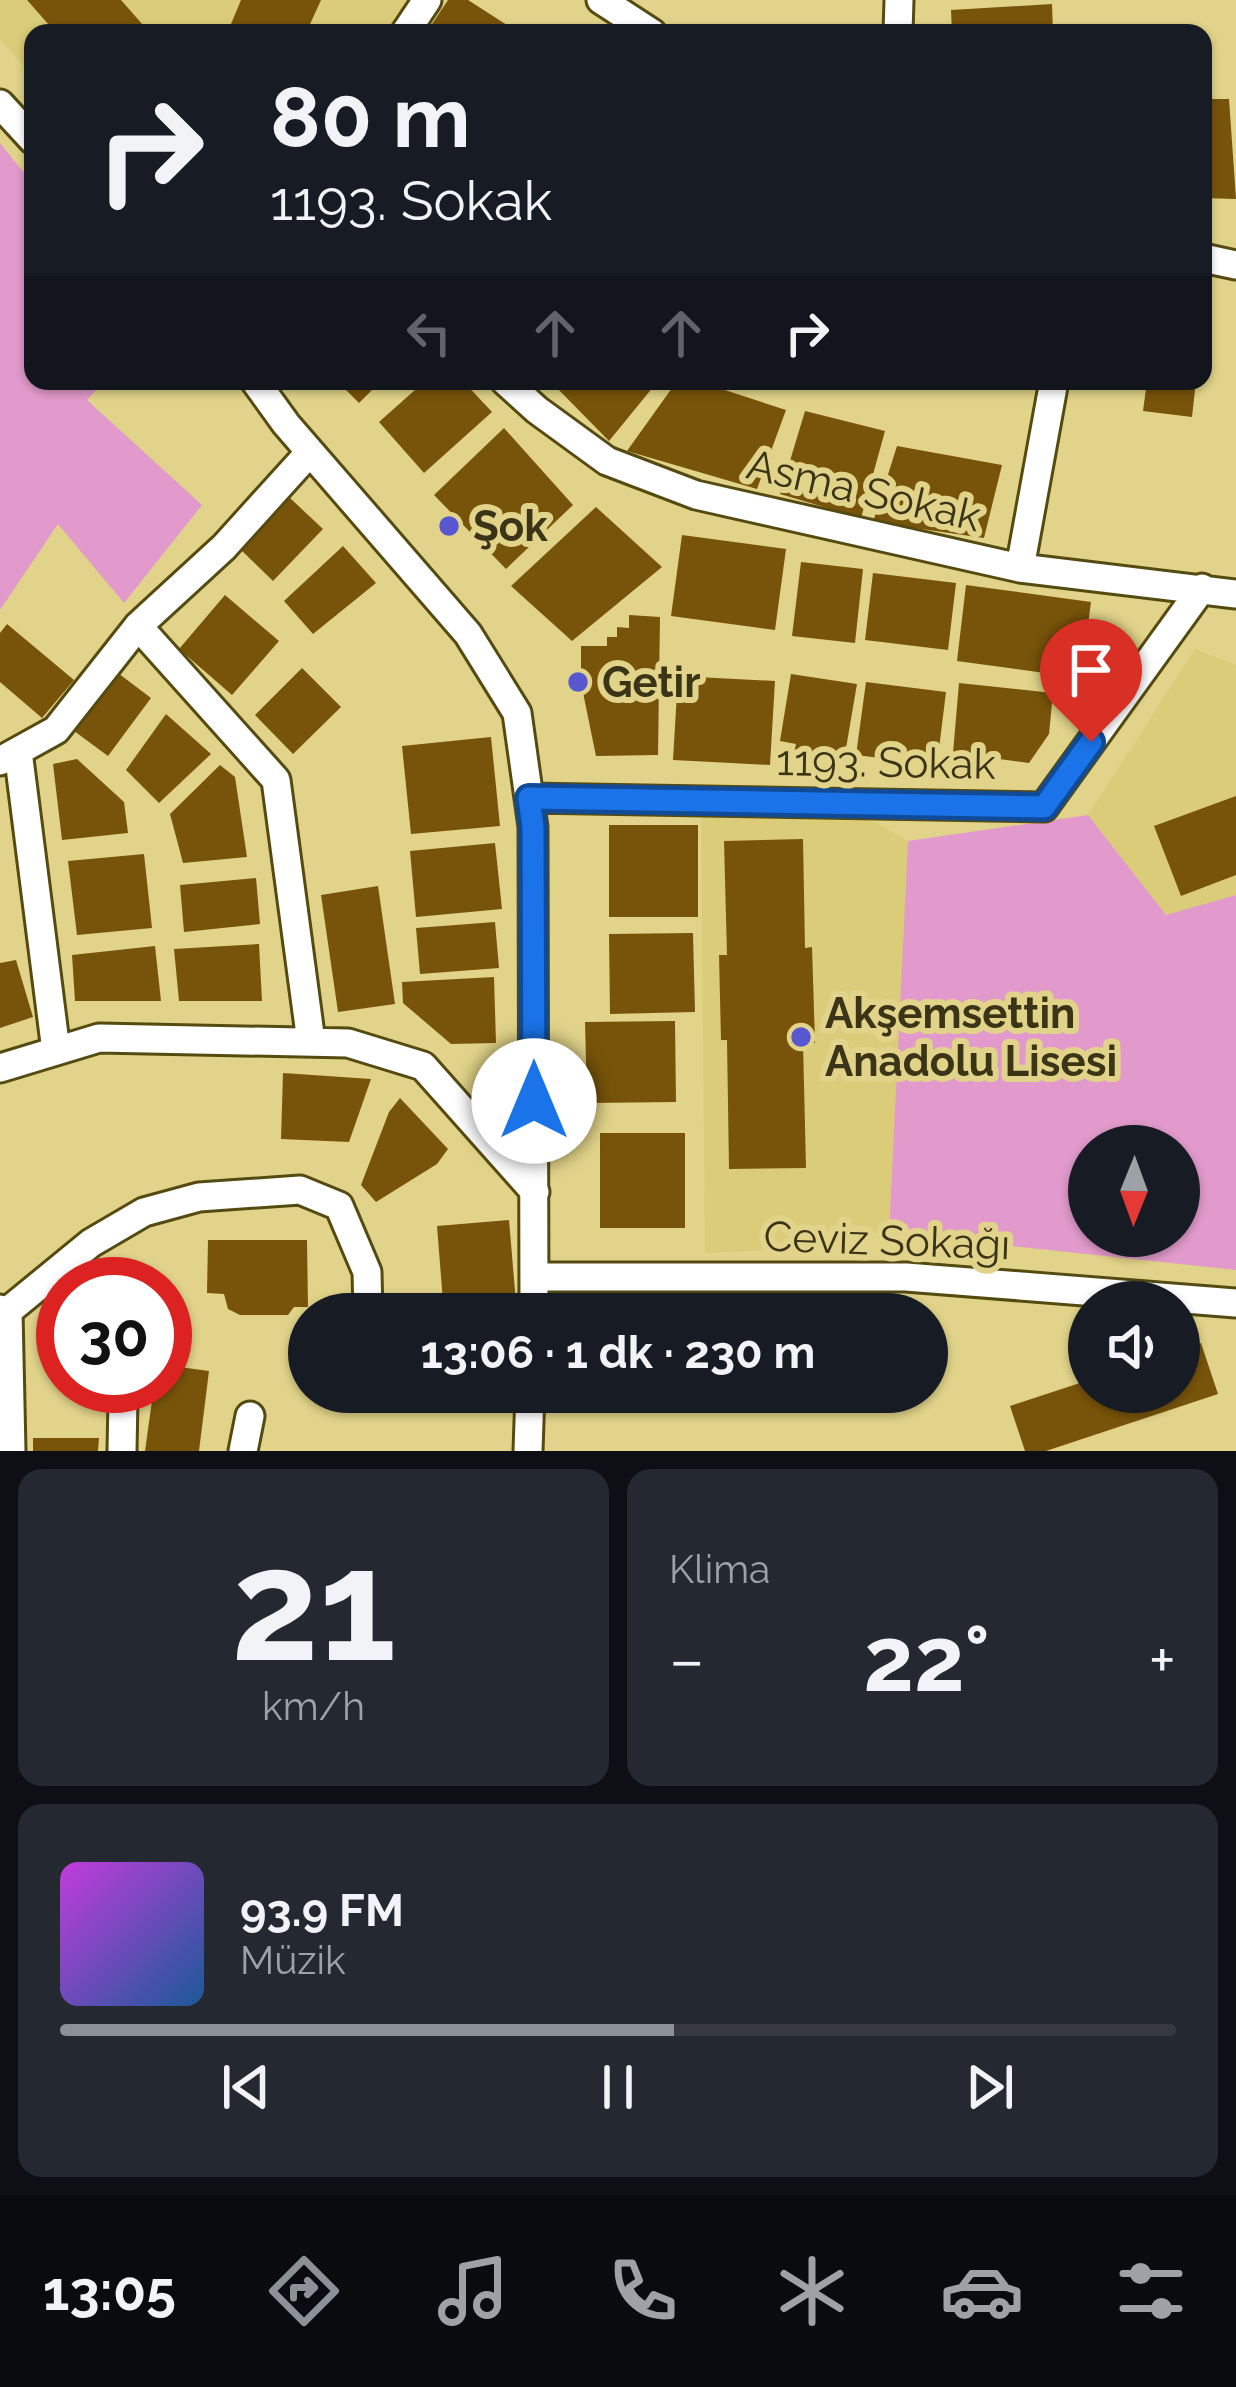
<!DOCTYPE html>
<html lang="tr">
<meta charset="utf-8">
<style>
:root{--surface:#171b24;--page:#242831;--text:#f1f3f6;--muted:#9ea1a6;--line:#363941;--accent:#8c9099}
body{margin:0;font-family:Raleway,sans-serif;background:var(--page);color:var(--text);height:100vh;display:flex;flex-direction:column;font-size:45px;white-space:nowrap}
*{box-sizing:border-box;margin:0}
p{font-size:39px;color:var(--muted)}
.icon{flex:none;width:66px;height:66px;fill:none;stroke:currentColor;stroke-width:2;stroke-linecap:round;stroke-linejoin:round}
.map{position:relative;height:1451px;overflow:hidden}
.side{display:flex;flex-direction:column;gap:18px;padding:18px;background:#0d0f14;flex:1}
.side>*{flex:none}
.top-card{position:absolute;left:24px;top:24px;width:1188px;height:366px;border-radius:24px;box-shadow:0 3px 9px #0004;background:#171b24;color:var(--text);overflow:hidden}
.needle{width:78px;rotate:181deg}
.tools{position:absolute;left:1068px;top:1125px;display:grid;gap:24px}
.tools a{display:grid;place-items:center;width:132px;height:132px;border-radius:50%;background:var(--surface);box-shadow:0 3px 9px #0004;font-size:60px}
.speed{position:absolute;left:36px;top:1257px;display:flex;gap:24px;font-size:60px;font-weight:700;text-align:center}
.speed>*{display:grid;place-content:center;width:156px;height:156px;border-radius:50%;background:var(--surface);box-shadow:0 3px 9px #0004;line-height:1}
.speed .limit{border:18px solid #d22;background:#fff;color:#111}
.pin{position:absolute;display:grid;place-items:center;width:102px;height:102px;color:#fff;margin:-123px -51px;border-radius:50% 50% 50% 0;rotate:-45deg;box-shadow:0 0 12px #0007}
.pin .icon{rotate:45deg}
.me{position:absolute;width:132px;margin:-66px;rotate:0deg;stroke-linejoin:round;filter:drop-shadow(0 0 9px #0008)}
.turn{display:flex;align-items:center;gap:42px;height:252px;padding:0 48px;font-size:54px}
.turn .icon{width:156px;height:156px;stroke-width:2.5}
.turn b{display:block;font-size:84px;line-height:102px}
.lanes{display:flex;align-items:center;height:114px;padding:0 48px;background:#0003;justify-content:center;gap:60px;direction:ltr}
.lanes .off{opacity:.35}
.big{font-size:90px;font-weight:700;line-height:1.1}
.side .card{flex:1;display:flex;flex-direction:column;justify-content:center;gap:18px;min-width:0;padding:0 42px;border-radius:24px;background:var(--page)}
.side .dial{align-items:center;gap:0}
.dial b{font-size:156px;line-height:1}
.song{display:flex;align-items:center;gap:36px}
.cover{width:144px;height:144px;border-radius:18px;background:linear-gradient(135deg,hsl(290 70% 55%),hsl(210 70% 35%))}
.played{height:12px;border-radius:6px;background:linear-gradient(90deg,var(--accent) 55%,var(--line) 55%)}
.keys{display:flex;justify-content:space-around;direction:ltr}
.heat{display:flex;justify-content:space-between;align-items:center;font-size:66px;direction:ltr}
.side .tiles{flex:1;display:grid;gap:18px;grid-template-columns:1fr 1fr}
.card:last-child{grid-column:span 2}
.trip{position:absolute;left:288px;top:1293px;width:660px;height:120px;border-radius:60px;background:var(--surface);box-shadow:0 3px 9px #0004;font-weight:700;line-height:120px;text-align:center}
.tabs{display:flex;height:192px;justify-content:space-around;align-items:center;background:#090b0e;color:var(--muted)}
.tabs .icon{width:84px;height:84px}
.tabs .current{color:var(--accent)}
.tabs b{font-size:54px;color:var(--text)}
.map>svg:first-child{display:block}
.built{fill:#dbcc79}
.green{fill:#e19acb;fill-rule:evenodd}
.building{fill:#78540a}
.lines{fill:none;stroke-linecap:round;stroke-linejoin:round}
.minor-casing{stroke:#554b11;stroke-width:33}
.minor{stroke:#fff;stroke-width:27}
.route-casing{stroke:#114b97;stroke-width:30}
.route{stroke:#1a73e8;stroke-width:21}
.poi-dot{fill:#5957cf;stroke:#e1d389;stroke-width:4.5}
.labels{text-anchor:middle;stroke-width:12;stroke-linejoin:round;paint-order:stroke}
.street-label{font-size:42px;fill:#3b3517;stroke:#e1d389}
.poi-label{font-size:42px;font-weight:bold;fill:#3b3517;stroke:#e1d389;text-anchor:start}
</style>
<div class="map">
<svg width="1236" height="1451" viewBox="0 0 1236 1451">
<rect width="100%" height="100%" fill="#e1d389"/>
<path class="built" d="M0,0H416L396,33H33V77L0,39Z
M1195,649L1236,665V895L1166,915L1088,815Z
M701,813H797L875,822L908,841L889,1233H841L838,1247L705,1253Z"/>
<path class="green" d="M0,143L33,184V381H104L87,400L202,505L124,603L58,524L0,610Z
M1088,815L1166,915L1236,895V1270L889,1233L908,841ZM1089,1146H1179V1236H1089Z"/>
<path class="building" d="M27,0H121L150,33H56Z
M241,0H321L306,33H252L231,24Z
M448,0H468L507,25L502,33H426Z
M1052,4L1053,33H952L951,10Z
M1203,99H1229L1236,199L1203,198Z
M337,381H381L359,403Z
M425,381H463L492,412L424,473L379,422Z
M558,381H658L609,441L554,385Z
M677,381H697L786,410L757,489L627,451Z
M1147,381H1196L1192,417L1143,411Z
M805,411L885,431L861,518L780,494Z
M504,428L573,505L506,569L434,495Z
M897,446L1002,465L984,538L873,522Z
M290,498L323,529L273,581L240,549Z
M596,507L662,567L572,641L511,586Z
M682,535L786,549L775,630L671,616Z
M343,546L376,583L313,634L284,601Z
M801,562L863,569L855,643L792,636Z
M873,573L956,583L948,650L865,640Z
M966,585L1091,602L1081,678L957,661Z
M225,595L279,641L232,695L179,649Z
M629,615L660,617L658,755L596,756L581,683V646H607V637H617V627L629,628Z
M7,624L74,680L42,718L0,682V633Z
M302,668L341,707L293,754L255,715Z
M114,670L151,698L108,756L70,728Z
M791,674L857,684L845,754L830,752L829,758L794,753L796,744L780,741Z
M678,676L775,681L770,765L673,760Z
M866,682L946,692L937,765L856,755Z
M959,683L1053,693L1049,734L1029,763L953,753Z
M166,714L211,754L159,803L126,770Z
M491,737L500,826L411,834L402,746Z
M77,759L124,802L128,833L62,840L53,764Z
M220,765L235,777L247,857L183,863L170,814Z
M1236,796V875L1181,896L1154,826Z
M609,825H698V917H609Z
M803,839L805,948L812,947L815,1043H803L806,1168L729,1169L727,1040H721L719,955H727L724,841Z
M495,843L502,909L416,917L410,851Z
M144,854L152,928L77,935L68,861Z
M256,878L260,924L184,932L180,885Z
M378,886L395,1004L338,1012L321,895Z
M495,922L499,968L420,974L416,928Z
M693,933L695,1012L610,1014L609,934Z
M259,944L262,1001H179L174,949Z
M155,946L161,1001H75L72,955Z
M16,960L33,1017L0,1028V963Z
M494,977L496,1043L451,1044L403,1003L402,982Z
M675,1021L676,1102L587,1103L585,1022Z
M283,1073L371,1079L349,1142L281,1139Z
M400,1098L448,1149L437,1164L376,1202L361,1185L389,1112Z
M600,1133H685V1228H600Z
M509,1220L517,1314H444L437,1226Z
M208,1240H307L308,1307H294L288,1315H240L228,1309L224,1294L207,1293Z
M1201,1343L1218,1394L1046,1451H1025L1010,1406L1089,1380V1392H1179V1350Z
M165,1365L209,1371L199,1451H145L154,1386H165Z
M33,1438H99L98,1451H33Z"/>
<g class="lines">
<g class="minor-casing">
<path id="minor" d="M601,0L652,33
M405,33L427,0
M898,33L899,0
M0,104L33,140
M1203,258L1236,265
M255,381L286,424L468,634L517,713L533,827L534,1314
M505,381L537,410L607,461L696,495L1020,568L1236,594
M1020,568L1054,381
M138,626L276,780L311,1042
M18,751L56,1051
M0,761L56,730L138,626L224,547L310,452
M529,798L1044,807L1202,588
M0,1068L99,1038L348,1043L423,1066L535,1192
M536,1277H906L1236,1303
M0,1309L8,1311L11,1451
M8,1311L91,1243L144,1212L199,1197L300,1190L339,1206L367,1272L368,1314
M122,1451L123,1398
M243,1451L250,1416
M528,1451L530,1392"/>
</g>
<use href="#minor" class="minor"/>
</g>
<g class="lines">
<g class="route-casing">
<path id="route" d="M534,1101L533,827L529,798L1044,807L1091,742"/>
</g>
<use href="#route" class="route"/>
</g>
<g class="poi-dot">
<circle cx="449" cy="526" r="12"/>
<circle cx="578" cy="682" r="12"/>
<circle cx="801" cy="1037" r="12"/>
</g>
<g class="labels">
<g class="street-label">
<text transform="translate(864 490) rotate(13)" y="15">Asma Sokak</text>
<text transform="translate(886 762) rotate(1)" y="15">1193. Sokak</text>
<text transform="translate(887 1240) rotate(2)" y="15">Ceviz Sokağı</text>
</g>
<g class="poi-label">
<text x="473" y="541">Şok</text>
<text x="602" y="697">Getir</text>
<text x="825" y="1028">Akşemsettin<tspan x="825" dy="48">Anadolu Lisesi</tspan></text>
</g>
</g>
</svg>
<div class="tools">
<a><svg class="needle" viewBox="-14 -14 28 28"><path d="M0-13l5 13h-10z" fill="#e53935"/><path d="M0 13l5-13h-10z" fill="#9ea1a6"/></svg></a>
<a><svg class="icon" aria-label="sound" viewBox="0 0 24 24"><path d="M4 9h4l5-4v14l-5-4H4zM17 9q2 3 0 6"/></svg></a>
</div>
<div class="speed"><div class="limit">30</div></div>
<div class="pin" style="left:1091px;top:742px;background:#d93025"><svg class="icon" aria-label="arrive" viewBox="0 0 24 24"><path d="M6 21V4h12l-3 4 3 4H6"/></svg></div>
<svg class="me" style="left:534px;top:1101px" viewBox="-20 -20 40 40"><circle r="19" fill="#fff"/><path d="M0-13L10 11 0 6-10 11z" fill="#1a73e8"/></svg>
<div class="trip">13:06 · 1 dk · 230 m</div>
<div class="top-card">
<div class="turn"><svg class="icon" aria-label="right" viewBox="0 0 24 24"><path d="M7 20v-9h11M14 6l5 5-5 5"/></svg><div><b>80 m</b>1193. Sokak</div></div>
<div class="lanes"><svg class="icon off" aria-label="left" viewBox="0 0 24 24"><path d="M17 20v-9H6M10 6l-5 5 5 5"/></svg><svg class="icon off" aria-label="ahead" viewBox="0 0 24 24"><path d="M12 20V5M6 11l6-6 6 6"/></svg><svg class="icon off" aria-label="ahead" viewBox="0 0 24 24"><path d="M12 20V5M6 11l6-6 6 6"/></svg><svg class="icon" aria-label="right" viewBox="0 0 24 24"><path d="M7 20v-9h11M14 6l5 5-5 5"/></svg></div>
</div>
</div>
<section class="side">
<div class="tiles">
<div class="card dial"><b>21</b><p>km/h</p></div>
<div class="card"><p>Klima</p>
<div class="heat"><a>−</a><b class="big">22°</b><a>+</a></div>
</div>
<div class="card">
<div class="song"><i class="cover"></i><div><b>93.9 FM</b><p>Müzik</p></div></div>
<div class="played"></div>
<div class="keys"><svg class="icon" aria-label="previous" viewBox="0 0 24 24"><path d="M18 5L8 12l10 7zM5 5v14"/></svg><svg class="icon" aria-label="pause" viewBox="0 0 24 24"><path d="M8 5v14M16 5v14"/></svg><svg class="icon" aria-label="next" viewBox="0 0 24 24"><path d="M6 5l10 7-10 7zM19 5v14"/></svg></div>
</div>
</div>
</section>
<nav class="tabs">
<b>13:05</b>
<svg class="icon current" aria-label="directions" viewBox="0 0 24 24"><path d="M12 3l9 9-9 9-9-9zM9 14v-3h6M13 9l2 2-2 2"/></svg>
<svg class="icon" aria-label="music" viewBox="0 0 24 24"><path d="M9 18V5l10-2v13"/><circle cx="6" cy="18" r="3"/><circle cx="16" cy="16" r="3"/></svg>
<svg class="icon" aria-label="phone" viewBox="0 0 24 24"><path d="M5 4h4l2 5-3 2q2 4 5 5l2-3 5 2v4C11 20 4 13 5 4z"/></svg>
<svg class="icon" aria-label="climate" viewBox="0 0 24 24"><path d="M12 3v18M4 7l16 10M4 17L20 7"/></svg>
<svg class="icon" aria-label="car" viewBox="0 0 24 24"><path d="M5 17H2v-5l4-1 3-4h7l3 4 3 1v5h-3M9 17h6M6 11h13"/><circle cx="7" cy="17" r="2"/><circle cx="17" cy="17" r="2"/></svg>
<svg class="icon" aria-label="filters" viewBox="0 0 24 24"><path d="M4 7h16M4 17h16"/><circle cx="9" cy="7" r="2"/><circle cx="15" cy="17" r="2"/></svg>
</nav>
